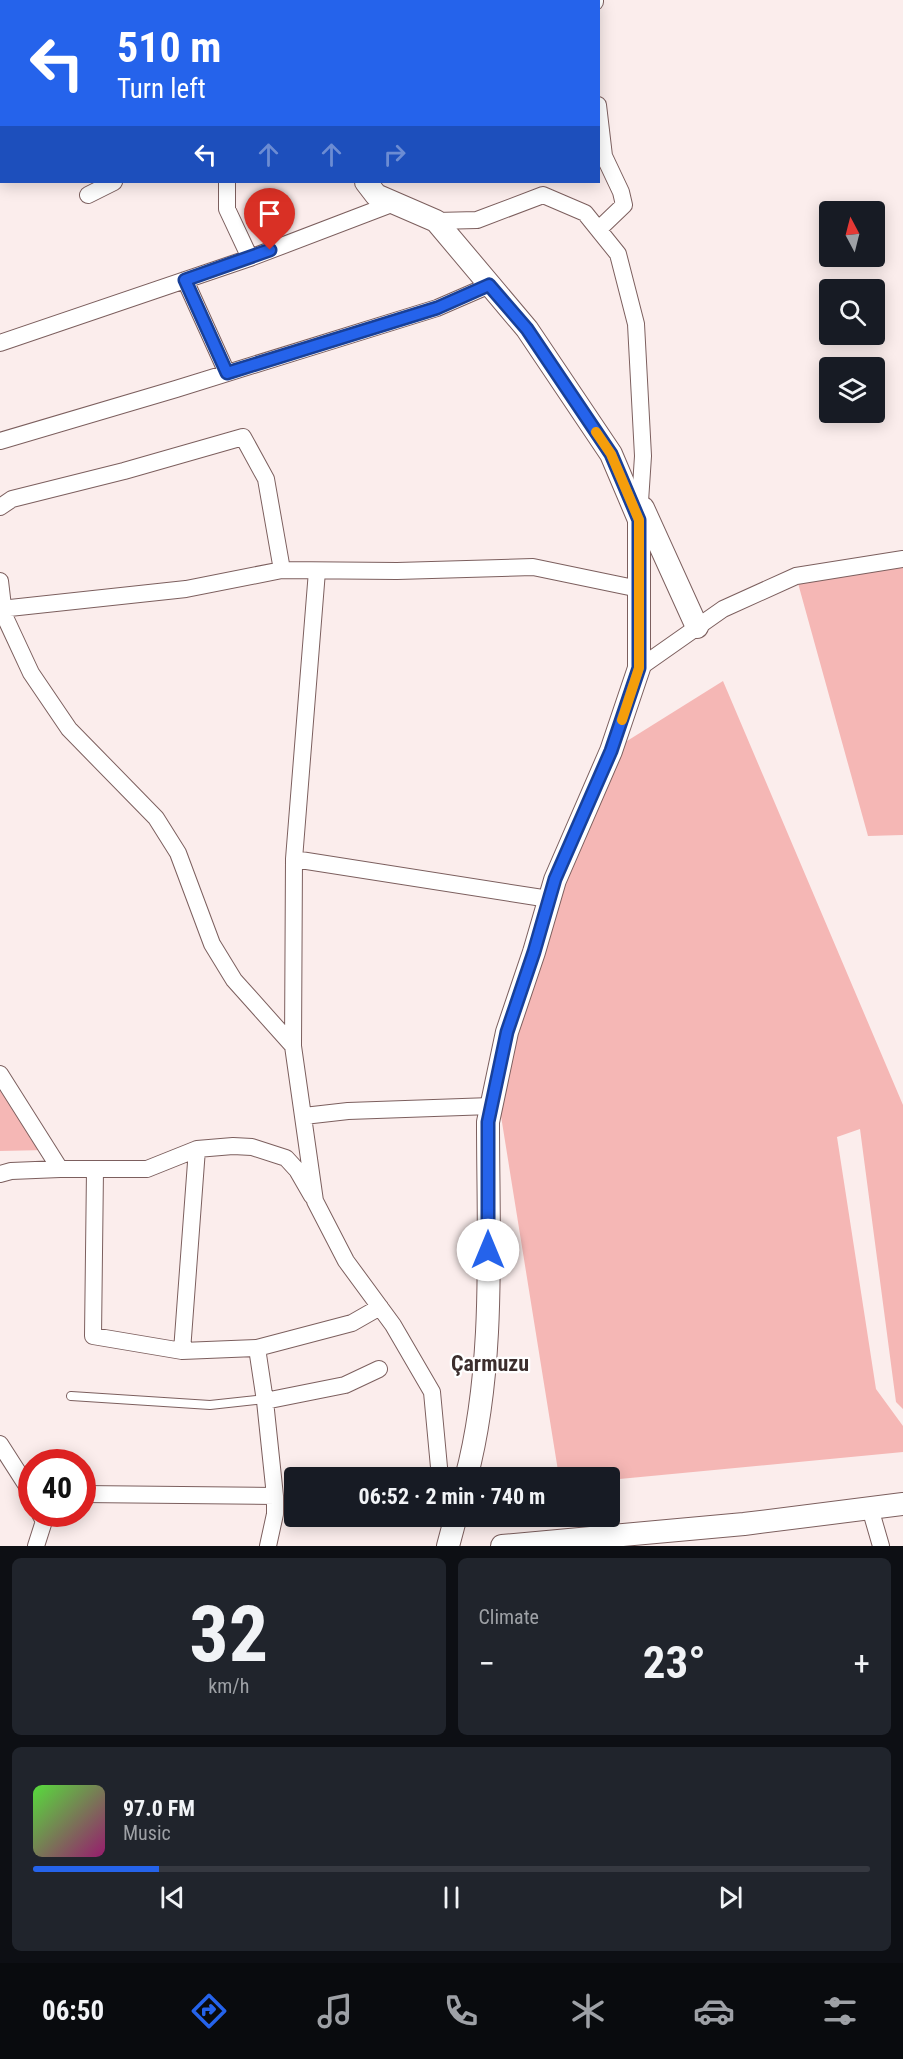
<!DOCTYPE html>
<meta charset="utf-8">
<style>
:root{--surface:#171b24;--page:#20242c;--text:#f1f3f6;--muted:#9ea1a6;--line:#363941;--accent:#2563eb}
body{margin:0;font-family:"Roboto Condensed",sans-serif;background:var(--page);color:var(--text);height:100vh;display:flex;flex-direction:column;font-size:22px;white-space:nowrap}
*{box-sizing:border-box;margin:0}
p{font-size:20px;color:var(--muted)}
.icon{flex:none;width:33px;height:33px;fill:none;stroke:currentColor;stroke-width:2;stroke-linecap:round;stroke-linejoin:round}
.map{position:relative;height:1546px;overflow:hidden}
.details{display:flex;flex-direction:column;gap:12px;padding:12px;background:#0d0f14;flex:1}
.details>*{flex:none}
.top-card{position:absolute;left:0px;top:0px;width:600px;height:183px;box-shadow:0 3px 15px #0003;background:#2563eb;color:#fff;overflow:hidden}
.needle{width:39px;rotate:353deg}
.tools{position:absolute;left:819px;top:201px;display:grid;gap:12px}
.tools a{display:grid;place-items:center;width:66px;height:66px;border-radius:6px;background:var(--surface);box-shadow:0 3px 15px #0003;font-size:30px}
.speed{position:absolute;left:18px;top:1449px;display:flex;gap:12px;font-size:30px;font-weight:700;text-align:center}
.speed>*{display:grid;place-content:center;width:78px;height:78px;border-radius:50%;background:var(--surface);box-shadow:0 3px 15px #0003;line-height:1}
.speed .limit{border:9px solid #d22;background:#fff;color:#111}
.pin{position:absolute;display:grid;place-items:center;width:51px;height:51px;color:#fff;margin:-62px -26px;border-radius:50% 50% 50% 0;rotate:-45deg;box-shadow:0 0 6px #0007}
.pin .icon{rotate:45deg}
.me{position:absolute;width:66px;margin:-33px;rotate:0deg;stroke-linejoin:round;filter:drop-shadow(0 0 4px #0008)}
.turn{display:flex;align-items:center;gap:21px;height:126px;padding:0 18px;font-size:27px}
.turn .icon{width:78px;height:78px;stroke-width:2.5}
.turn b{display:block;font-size:42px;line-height:51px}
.lanes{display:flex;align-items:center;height:57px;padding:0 18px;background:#0003;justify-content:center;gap:30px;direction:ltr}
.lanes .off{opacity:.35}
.big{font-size:45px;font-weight:700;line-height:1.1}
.details .tile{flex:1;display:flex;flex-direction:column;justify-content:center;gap:9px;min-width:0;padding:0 21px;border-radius:9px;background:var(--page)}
.details .dial{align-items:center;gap:0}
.dial b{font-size:78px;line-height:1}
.song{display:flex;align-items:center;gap:18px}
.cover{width:72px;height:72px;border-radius:9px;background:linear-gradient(135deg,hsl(110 70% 55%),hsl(320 70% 35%))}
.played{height:6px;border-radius:3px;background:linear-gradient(90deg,var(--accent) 15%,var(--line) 15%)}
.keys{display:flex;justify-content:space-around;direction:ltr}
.heat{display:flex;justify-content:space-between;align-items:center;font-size:33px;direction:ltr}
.details .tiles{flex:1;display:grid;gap:12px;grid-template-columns:1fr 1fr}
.tile:last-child{grid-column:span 2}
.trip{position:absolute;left:284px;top:1467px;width:336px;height:60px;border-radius:6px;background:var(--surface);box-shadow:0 3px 15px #0003;font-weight:700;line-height:60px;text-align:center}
.tabs{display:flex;height:96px;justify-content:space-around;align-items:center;background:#090b0e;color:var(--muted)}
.tabs .icon{width:42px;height:42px}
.tabs .current{color:var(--accent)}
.tabs b{font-size:27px;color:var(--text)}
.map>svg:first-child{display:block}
.green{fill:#f5b7b5}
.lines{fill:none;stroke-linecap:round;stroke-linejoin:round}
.lane-casing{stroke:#7c5f5e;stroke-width:10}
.street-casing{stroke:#7c5f5e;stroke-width:18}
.secondary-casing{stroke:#7c5f5e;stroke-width:24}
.lane{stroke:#fff;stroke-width:8}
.street{stroke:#fff;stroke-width:16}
.secondary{stroke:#fff;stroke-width:22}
.route-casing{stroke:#184099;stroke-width:15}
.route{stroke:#2563eb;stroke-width:10}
.slow{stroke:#f59e0b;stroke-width:10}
.labels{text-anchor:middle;stroke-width:4.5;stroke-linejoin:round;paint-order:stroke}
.district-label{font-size:22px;font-weight:bold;fill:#3b2e2d;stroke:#fff}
</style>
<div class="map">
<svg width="903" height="1546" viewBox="0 0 903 1546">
<rect width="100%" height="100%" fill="#fbedec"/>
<path class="green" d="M903,553V835L868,836L796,576Z
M723,681L903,1105V1409L896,1402L860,1129L837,1137L876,1389L903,1426V1452L609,1480V1478L559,1477L496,1085L611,751Z
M0,1076L47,1150L0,1151Z"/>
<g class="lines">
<g class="lane-casing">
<path id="lane" d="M71,1396L210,1405L265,1399"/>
</g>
<g class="street-casing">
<path id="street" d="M148,0V2
M595,0V2
M598,105L604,156L621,192L624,205L599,229
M227,182V209L250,258L394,203
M88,195L114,182
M436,221L477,220L543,195L585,213L618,254L636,324L643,456L639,517
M185,280L227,373
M0,343L250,258
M0,441L176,389L437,308L490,285
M0,507L12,499L124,471L243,437L266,479L282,570L186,589L0,609
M282,570L397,571L533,567L639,589
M0,581L4,615L31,673L69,729L156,818L178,853L212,944L234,980L293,1046L315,1201L346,1261L393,1325L432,1392L440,1478
M639,668L723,609L796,576L903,559
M294,859L549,899
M293,1046L294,859L317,571
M0,1074L60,1169
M304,1116L348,1111L491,1106
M197,1149L182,1351L257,1348L265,1401L275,1496V1514L268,1546
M95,1170L93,1336L182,1351
M0,1174L11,1171L60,1169H147L197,1149L233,1146L252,1147L286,1158L297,1170L312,1196
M257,1348L352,1323L380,1307
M265,1401L345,1385L379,1369
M0,1444L32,1494
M82,1494L275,1496
M870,1508L881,1546
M36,1546L44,1521L40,1514"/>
</g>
<g class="secondary-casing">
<path id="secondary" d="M264,0L265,2
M366,182L376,195L436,221L527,329L611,454L639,520V668L611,751L555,880L534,952L507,1032L488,1122C488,1237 496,1366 466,1478
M643,508L697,627
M448,1546L456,1516
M502,1546L744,1524L903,1504"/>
</g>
<use href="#lane" class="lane"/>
<use href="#street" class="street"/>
<use href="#secondary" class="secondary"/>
</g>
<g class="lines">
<g class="route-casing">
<path id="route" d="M270,250L185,280L227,373L437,308L489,285L527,329L611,454L639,520V668L611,751L555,879L534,952L507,1032L488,1122V1250"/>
</g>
<use href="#route" class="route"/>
<path class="slow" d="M596,432L611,454L639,520V668L622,720"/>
</g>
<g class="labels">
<g class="district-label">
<text x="490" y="1371">Çarmuzu</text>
</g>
</g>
</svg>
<div class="tools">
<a><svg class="needle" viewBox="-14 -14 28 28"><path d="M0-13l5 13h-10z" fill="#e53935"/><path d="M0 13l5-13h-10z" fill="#9ea1a6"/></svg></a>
<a><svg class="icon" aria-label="search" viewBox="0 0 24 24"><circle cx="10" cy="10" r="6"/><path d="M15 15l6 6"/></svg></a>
<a><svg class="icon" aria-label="layers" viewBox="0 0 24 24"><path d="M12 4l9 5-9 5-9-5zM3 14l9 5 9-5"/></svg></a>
</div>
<div class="speed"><div class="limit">40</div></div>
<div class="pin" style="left:270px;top:250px;background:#d93025"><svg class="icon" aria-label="arrive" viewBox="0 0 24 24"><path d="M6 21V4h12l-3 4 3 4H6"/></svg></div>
<svg class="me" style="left:488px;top:1250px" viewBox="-20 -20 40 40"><circle r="19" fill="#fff"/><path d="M0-13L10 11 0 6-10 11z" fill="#2563eb"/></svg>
<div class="trip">06:52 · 2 min · 740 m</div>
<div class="top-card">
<div class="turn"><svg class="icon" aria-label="left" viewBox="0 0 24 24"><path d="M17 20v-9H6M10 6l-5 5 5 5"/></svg><div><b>510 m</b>Turn left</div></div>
<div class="lanes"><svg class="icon" aria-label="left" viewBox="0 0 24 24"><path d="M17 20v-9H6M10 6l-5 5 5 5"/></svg><svg class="icon off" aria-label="ahead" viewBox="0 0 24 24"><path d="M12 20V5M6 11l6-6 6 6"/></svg><svg class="icon off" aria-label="ahead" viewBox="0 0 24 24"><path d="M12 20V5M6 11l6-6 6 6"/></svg><svg class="icon off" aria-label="right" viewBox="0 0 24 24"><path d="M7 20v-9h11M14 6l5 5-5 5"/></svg></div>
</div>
</div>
<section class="details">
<div class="tiles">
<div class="tile dial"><b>32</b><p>km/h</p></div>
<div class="tile"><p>Climate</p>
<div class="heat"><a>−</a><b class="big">23°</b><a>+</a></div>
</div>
<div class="tile">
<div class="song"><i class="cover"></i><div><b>97.0 FM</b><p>Music</p></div></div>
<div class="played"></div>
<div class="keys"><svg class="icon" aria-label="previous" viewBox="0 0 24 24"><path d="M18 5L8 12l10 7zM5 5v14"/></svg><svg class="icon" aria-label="pause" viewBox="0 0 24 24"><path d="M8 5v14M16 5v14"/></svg><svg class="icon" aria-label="next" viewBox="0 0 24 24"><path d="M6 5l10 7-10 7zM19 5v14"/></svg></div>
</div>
</div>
</section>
<nav class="tabs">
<b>06:50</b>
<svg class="icon current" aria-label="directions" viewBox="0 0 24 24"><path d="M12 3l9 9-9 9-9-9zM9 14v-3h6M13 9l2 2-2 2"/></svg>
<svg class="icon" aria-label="music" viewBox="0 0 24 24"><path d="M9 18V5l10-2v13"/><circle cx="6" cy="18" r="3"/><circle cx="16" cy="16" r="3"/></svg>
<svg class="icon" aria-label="phone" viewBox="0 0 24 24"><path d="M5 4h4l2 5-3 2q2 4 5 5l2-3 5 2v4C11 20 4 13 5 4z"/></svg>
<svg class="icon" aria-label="climate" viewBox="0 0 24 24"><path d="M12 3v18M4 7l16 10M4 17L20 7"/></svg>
<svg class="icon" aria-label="car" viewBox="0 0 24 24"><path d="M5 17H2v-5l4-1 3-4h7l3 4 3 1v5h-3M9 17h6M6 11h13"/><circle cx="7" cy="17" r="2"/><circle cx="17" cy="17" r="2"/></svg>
<svg class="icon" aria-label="filters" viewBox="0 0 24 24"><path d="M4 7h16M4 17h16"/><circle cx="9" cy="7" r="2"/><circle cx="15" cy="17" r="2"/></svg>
</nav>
